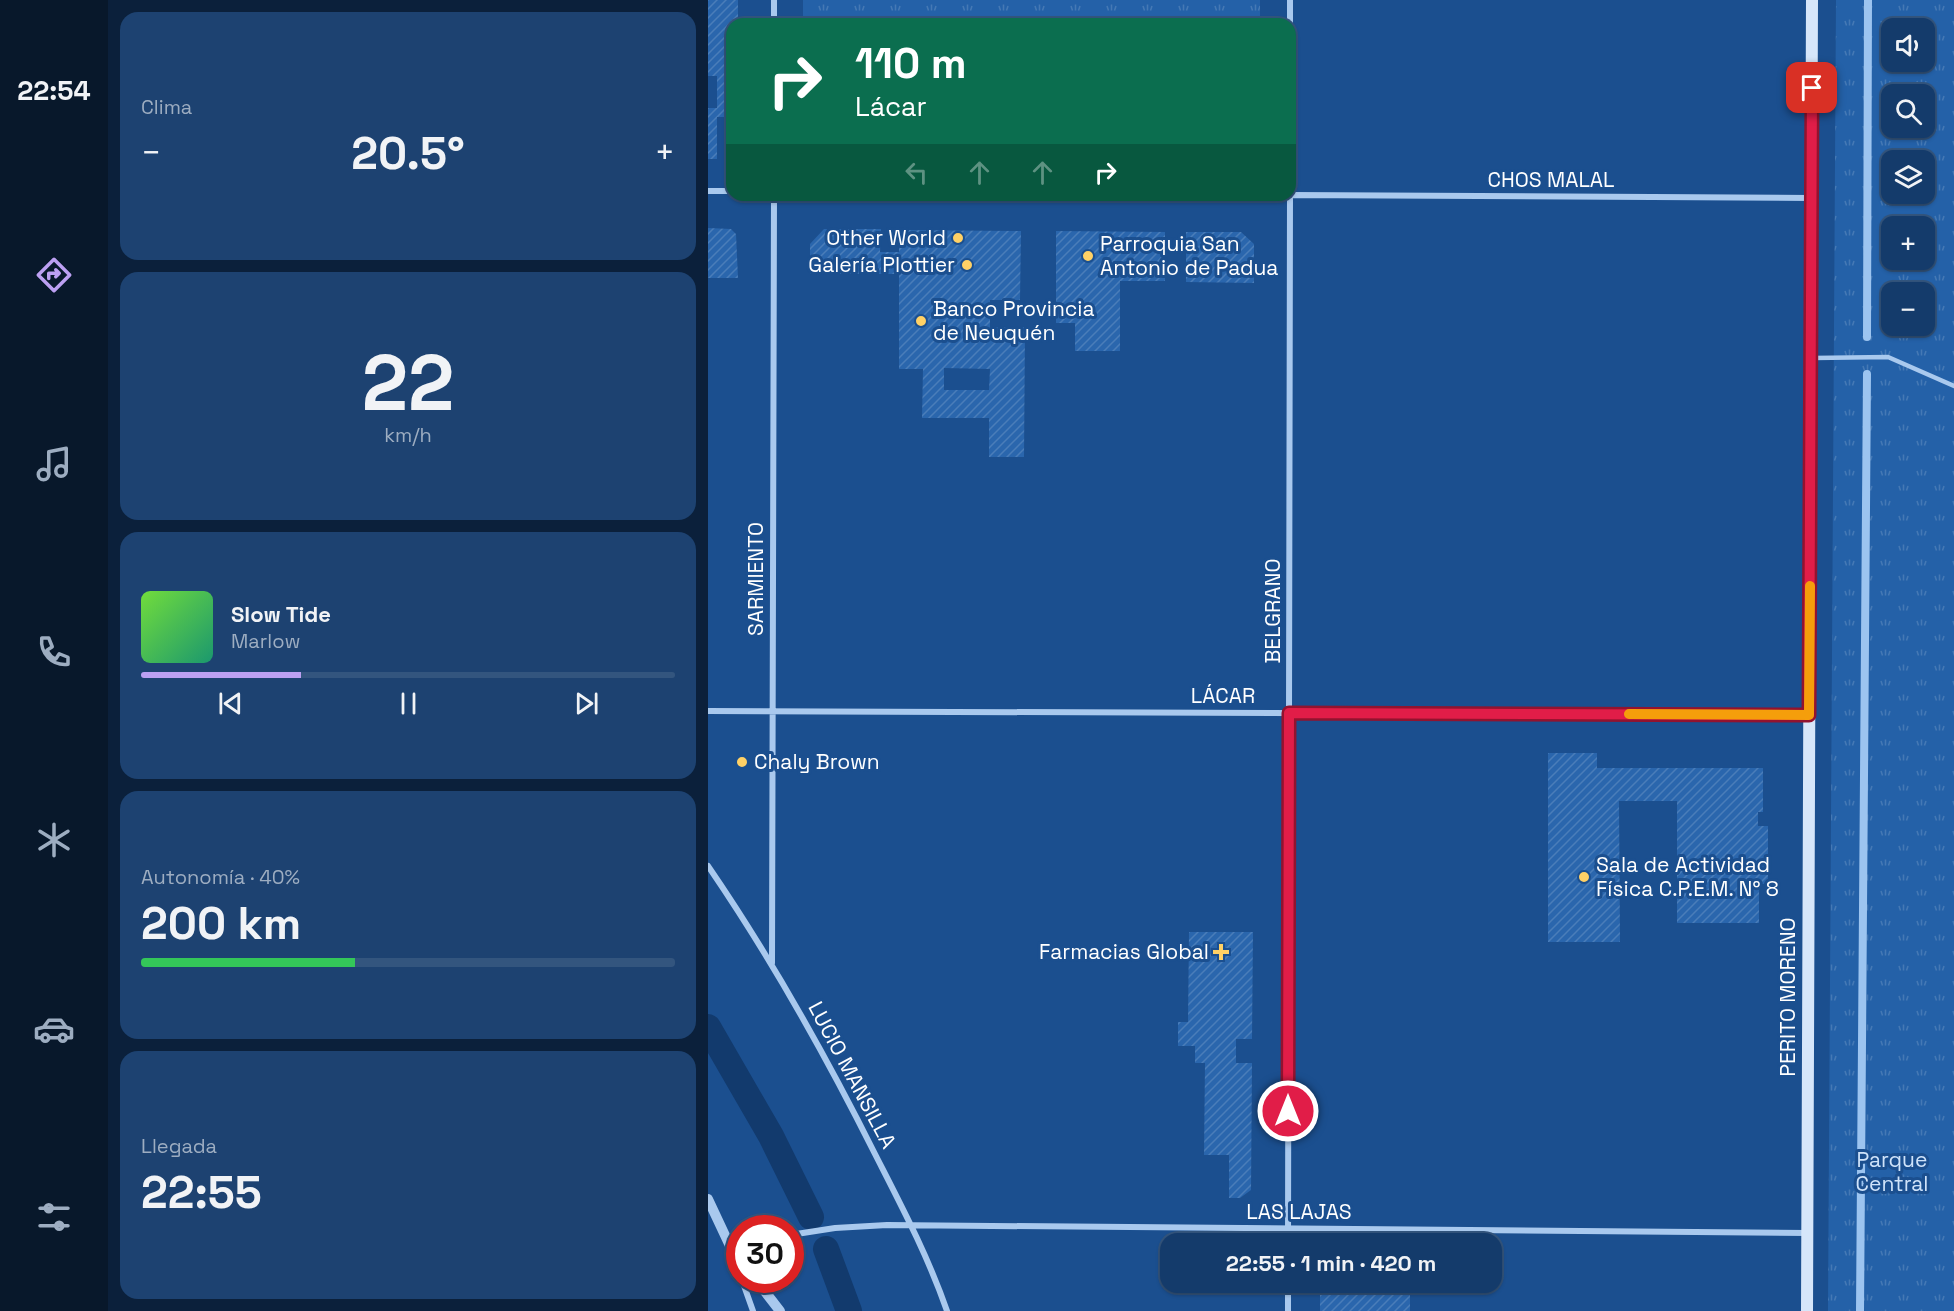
<!DOCTYPE html>
<html lang="es">
<meta charset="utf-8">
<style>
:root{--surface:#143b6b;--page:#1d4271;--text:#f1f3f6;--muted:#9dadc1;--line:#33557e;--accent:#bca0f2}
body{margin:0;font-family:"Space Grotesk",sans-serif;background:var(--page);color:var(--text);height:100vh;display:flex;flex-direction:column;font-size:22px;white-space:nowrap}
*{box-sizing:border-box;margin:0}
p{font-size:20px;color:var(--muted)}
.icon{flex:none;width:33px;height:33px;fill:none;stroke:currentColor;stroke-width:2;stroke-linecap:round;stroke-linejoin:round}
.map{position:relative;flex:1;overflow:hidden}
.drawer{display:flex;flex-direction:column;gap:12px;padding:12px;background:#0b203b;width:600px}
.drawer>*{flex:none}
.hud{position:absolute;left:18px;top:18px;width:570px;height:183px;border-radius:18px;box-shadow:0 2px 4px #0004,0 0 0 2px var(--line);background:#0b6e4f;color:#fff;overflow:hidden}
.buttons{position:absolute;left:1173px;top:18px;display:grid;gap:12px}
.buttons a{display:grid;place-items:center;width:54px;height:54px;border-radius:12px;background:var(--surface);box-shadow:0 2px 4px #0004,0 0 0 2px var(--line);font-size:30px}
.speed{position:absolute;left:18px;top:1215px;display:flex;gap:12px;font-size:30px;font-weight:700;text-align:center}
.speed>*{display:grid;place-content:center;width:78px;height:78px;border-radius:50%;background:var(--surface);box-shadow:0 2px 4px #0004,0 0 0 2px var(--line);line-height:1}
.speed .limit{border:9px solid #d22;background:#fff;color:#111}
.pin{position:absolute;display:grid;place-items:center;width:51px;height:51px;color:#fff;margin:-26px;border-radius:12px;box-shadow:0 3px 9px #0006}
.me{position:absolute;width:66px;margin:-33px;rotate:0deg;stroke-linejoin:round;filter:drop-shadow(0 0 4px #0008)}
.turn{display:flex;align-items:center;gap:21px;height:126px;padding:0 30px;font-size:27px}
.turn .icon{width:78px;height:78px;stroke-width:2.5}
.turn b{display:block;font-size:42px;line-height:51px}
.lanes{display:flex;align-items:center;height:57px;padding:0 30px;background:#0003;justify-content:center;gap:30px;direction:ltr}
.lanes .off{opacity:.35}
.big{font-size:45px;font-weight:600;line-height:1.1}
.drawer .card{flex:1;display:flex;flex-direction:column;justify-content:center;gap:9px;min-width:0;padding:0 21px;border-radius:18px;background:var(--page)}
.drawer .dial{align-items:center;gap:0}
.dial b{font-size:78px;line-height:1}
.song{display:flex;align-items:center;gap:18px}
.cover{width:72px;height:72px;border-radius:9px;background:linear-gradient(135deg,hsl(100 70% 55%),hsl(160 70% 35%))}
.played{height:6px;border-radius:3px;background:linear-gradient(90deg,var(--accent) 30%,var(--line) 30%)}
.keys{display:flex;justify-content:space-around;direction:ltr}
.heat{display:flex;justify-content:space-between;align-items:center;font-size:33px;direction:ltr}
.charge{height:9px;border-radius:4px;background:linear-gradient(90deg,#34c759 40%,var(--line) 0)}
.trip{position:absolute;left:452px;top:1233px;width:342px;height:60px;border-radius:18px;background:var(--surface);box-shadow:0 2px 4px #0004,0 0 0 2px var(--line);font-weight:600;line-height:60px;text-align:center}
main{display:flex;flex:1;min-height:0}
.menu{display:flex;flex-direction:column;width:108px;justify-content:space-around;align-items:center;background:#08182b;color:var(--muted)}
.menu .icon{width:42px;height:42px}
.menu .active{color:var(--accent)}
.menu b{font-size:27px;color:var(--text)}
.map>svg:first-child{display:block}
.park{fill:url(#park-tufts);fill-rule:evenodd}
.lines{fill:none;stroke-linecap:round;stroke-linejoin:round}
.stream{stroke:#9cc4f0;stroke-width:8}
.canal{stroke:#123a6d;stroke-width:26}
.building{fill:url(#building-hatch);fill-rule:evenodd}
.service{stroke:#a9c9ee;stroke-width:4.5}
.minor{stroke:#a9c9ee;stroke-width:6}
.tertiary{stroke:#a9c9ee;stroke-width:10}
.secondary{stroke:#d6e6fa;stroke-width:12}
.route-casing{stroke:#92132f;stroke-width:15}
.route{stroke:#e11d48;stroke-width:10}
.slow{stroke:#f59e0b;stroke-width:10}
.poi-dot{fill:#ffd166;stroke:#1b4f8f;stroke-width:2}
.labels{text-anchor:middle;stroke-width:6;stroke-linejoin:round;paint-order:stroke}
.street-label{font-size:21px;fill:#fff;stroke:#1b4f8f}
.poi-label{font-size:21px;fill:#fff;stroke:#1b4f8f;text-anchor:start}
.park-label{font-size:21px;fill:#cfe3fa;stroke:#1b4f8f}
</style>
<main>
<nav class="menu">
<b>22:54</b>
<svg class="icon active" aria-label="directions" viewBox="0 0 24 24"><path d="M12 3l9 9-9 9-9-9zM9 14v-3h6M13 9l2 2-2 2"/></svg>
<svg class="icon" aria-label="music" viewBox="0 0 24 24"><path d="M9 18V5l10-2v13"/><circle cx="6" cy="18" r="3"/><circle cx="16" cy="16" r="3"/></svg>
<svg class="icon" aria-label="phone" viewBox="0 0 24 24"><path d="M5 4h4l2 5-3 2q2 4 5 5l2-3 5 2v4C11 20 4 13 5 4z"/></svg>
<svg class="icon" aria-label="climate" viewBox="0 0 24 24"><path d="M12 3v18M4 7l16 10M4 17L20 7"/></svg>
<svg class="icon" aria-label="car" viewBox="0 0 24 24"><path d="M5 17H2v-5l4-1 3-4h7l3 4 3 1v5h-3M9 17h6M6 11h13"/><circle cx="7" cy="17" r="2"/><circle cx="17" cy="17" r="2"/></svg>
<svg class="icon" aria-label="filters" viewBox="0 0 24 24"><path d="M4 7h16M4 17h16"/><circle cx="9" cy="7" r="2"/><circle cx="15" cy="17" r="2"/></svg>
</nav>
<section class="drawer">
<div class="card"><p>Clima</p>
<div class="heat"><a>−</a><b class="big">20.5°</b><a>+</a></div>
</div>
<div class="card dial"><b>22</b><p>km/h</p></div>
<div class="card">
<div class="song"><i class="cover"></i><div><b>Slow Tide</b><p>Marlow</p></div></div>
<div class="played"></div>
<div class="keys"><svg class="icon" aria-label="previous" viewBox="0 0 24 24"><path d="M18 5L8 12l10 7zM5 5v14"/></svg><svg class="icon" aria-label="pause" viewBox="0 0 24 24"><path d="M8 5v14M16 5v14"/></svg><svg class="icon" aria-label="next" viewBox="0 0 24 24"><path d="M6 5l10 7-10 7zM19 5v14"/></svg></div>
</div>
<div class="card"><p>Autonomía · 40%</p><b class="big">200 km</b><div class="charge"></div></div>
<div class="card"><p>Llegada</p><b class="big">22:55</b></div>
</section>
<div class="map">
<svg width="1246" height="1311" viewBox="0 0 1246 1311">
<defs>
<pattern id="park-tufts" width="24" height="20" patternUnits="userSpaceOnUse" patternTransform="scale(1.5)"><rect width="24" height="20" fill="#2461a8"/><path d="M3 7l-1-3M5 7V3M7 7l1-3M15 17l-1-3M17 17v-4M19 17l1-3" fill="none" stroke="#4579b5"/></pattern>
<pattern id="building-hatch" width="6" height="6" patternUnits="userSpaceOnUse" patternTransform="scale(1.5)"><rect width="6" height="6" fill="#2a66ad"/><path d="M-1 1l2-2M0 6l6-6M5 7l2-2" fill="none" stroke="#4a7db9"/></pattern>
</defs>
<rect width="100%" height="100%" fill="#1b4f8f"/>
<path class="park" d="M95,0H552V24H95Z
M1128,0H1246V1311H1120ZM1184,28H1216V62H1184ZM1184,94H1216V128H1184ZM1184,160H1216V194H1184ZM1184,226H1216V260H1184ZM1184,292H1216V326H1184Z"/>
<g class="lines">
<path class="stream" d="M1159,337L1160,0
M1152,1311L1159,374"/>
<path class="canal" d="M0,1027L63,1136L103,1217
M118,1249L141,1311"/>
</g>
<path class="building" d="M0,0H30V24H24V117H9V159H0V108H9V76H0Z
M0,228L23,229L28,234L30,278H0Z
M116,229H173L172,252H191V230L313,231L312,300H282V327H317L316,457H281V418H214L215,369H191V274H102V244ZM236,368L282,369L281,390H236Z
M348,231L457,232V281H412V351H367V323H348Z
M478,232H533L546,244V283L478,282Z
M840,753H889V768H1055V812H1050V826H1060V884H1051V923H969V801H911L912,942H840Z
M481,932H545L544,1039H528V1063H544L543,1190L532,1198H521V1155H496L497,1063H487V1046H470V1022H480Z
M612,1282H702V1311H612Z"/>
<g class="lines">
<path class="service" d="M1105,358L1180,357L1246,386"/>
<path class="minor" d="M66,24V0
M582,24V0
M0,191H24
M582,195L1103,198
M0,711L1101,715
M0,866C63,958 117,1054 167,1154C193,1205 220,1256 239,1311
M64,963L66,195
M82,1235L127,1228L179,1225L1099,1233
M580,1244L582,195
M32,1245L22,1246L32,1273
M34,1280L45,1311
M580,1311V1282"/>
<path class="tertiary" d="M0,1199L22,1246L32,1258
M48,1280L72,1311"/>
<path class="secondary" d="M1099,1311L1104,0"/>
</g>
<g class="lines">
<g class="route-casing">
<path id="route" d="M580,1111L581,713L1101,715L1104,88"/>
</g>
<use href="#route" class="route"/>
<path class="slow" d="M921,714L1101,715L1102,586"/>
</g>
<g class="poi-dot">
<circle cx="250" cy="238" r="6"/>
<circle cx="380" cy="256" r="6"/>
<circle cx="259" cy="265" r="6"/>
<circle cx="213" cy="321" r="6"/>
<circle cx="34" cy="762" r="6"/>
<circle cx="876" cy="877" r="6"/>
<path d="M510 943h6v6h6v6h-6v6h-6v-6h-6v-6h6z"/>
</g>
<g class="labels">
<g class="street-label">
<text x="843" y="187">CHOS MALAL</text>
<text transform="translate(48 579) rotate(-90)" y="7">SARMIENTO</text>
<text transform="translate(565 611) rotate(-90)" y="7">BELGRANO</text>
<text x="515" y="703">LÁCAR</text>
<text transform="translate(1080 997) rotate(-90)" y="7">PERITO MORENO</text>
<text transform="translate(144 1075) rotate(62)" y="7">LUCIO MANSILLA</text>
<text x="591" y="1219">LAS LAJAS</text>
</g>
<g class="poi-label">
<text x="238" y="245" text-anchor="end">Other World</text>
<text x="392" y="251">Parroquia San<tspan x="392" dy="24">Antonio de Padua</tspan></text>
<text x="247" y="272" text-anchor="end">Galería Plottier</text>
<text x="225" y="316">Banco Provincia<tspan x="225" dy="24">de Neuquén</tspan></text>
<text x="46" y="769">Chaly Brown</text>
<text x="888" y="872">Sala de Actividad<tspan x="888" dy="24">Física C.P.E.M. N° 8</tspan></text>
<text x="501" y="959" text-anchor="end">Farmacias Global</text>
</g>
<g class="park-label">
<text x="1184" y="1167">Parque<tspan x="1184" dy="24">Central</tspan></text>
</g>
</g>
</svg>
<div class="buttons">
<a><svg class="icon" aria-label="sound" viewBox="0 0 24 24"><path d="M4 9h4l5-4v14l-5-4H4zM17 9q2 3 0 6"/></svg></a>
<a><svg class="icon" aria-label="search" viewBox="0 0 24 24"><circle cx="10" cy="10" r="6"/><path d="M15 15l6 6"/></svg></a>
<a><svg class="icon" aria-label="layers" viewBox="0 0 24 24"><path d="M12 4l9 5-9 5-9-5zM3 14l9 5 9-5"/></svg></a>
<a>+</a>
<a>−</a>
</div>
<div class="speed"><div class="limit">30</div></div>
<div class="pin" style="left:1104px;top:88px;background:#d93025"><svg class="icon" aria-label="arrive" viewBox="0 0 24 24"><path d="M6 21V4h12l-3 4 3 4H6"/></svg></div>
<svg class="me" style="left:580px;top:1111px" viewBox="-20 -20 40 40"><circle r="17" fill="#e11d48" stroke="#fff" stroke-width="3"/><path d="M0-11L8 9 0 5-8 9z" fill="#fff"/></svg>
<div class="trip">22:55 · 1 min · 420 m</div>
<div class="hud">
<div class="turn"><svg class="icon" aria-label="right" viewBox="0 0 24 24"><path d="M7 20v-9h11M14 6l5 5-5 5"/></svg><div><b>110 m</b>Lácar</div></div>
<div class="lanes"><svg class="icon off" aria-label="left" viewBox="0 0 24 24"><path d="M17 20v-9H6M10 6l-5 5 5 5"/></svg><svg class="icon off" aria-label="ahead" viewBox="0 0 24 24"><path d="M12 20V5M6 11l6-6 6 6"/></svg><svg class="icon off" aria-label="ahead" viewBox="0 0 24 24"><path d="M12 20V5M6 11l6-6 6 6"/></svg><svg class="icon" aria-label="right" viewBox="0 0 24 24"><path d="M7 20v-9h11M14 6l5 5-5 5"/></svg></div>
</div>
</div>
</main>
